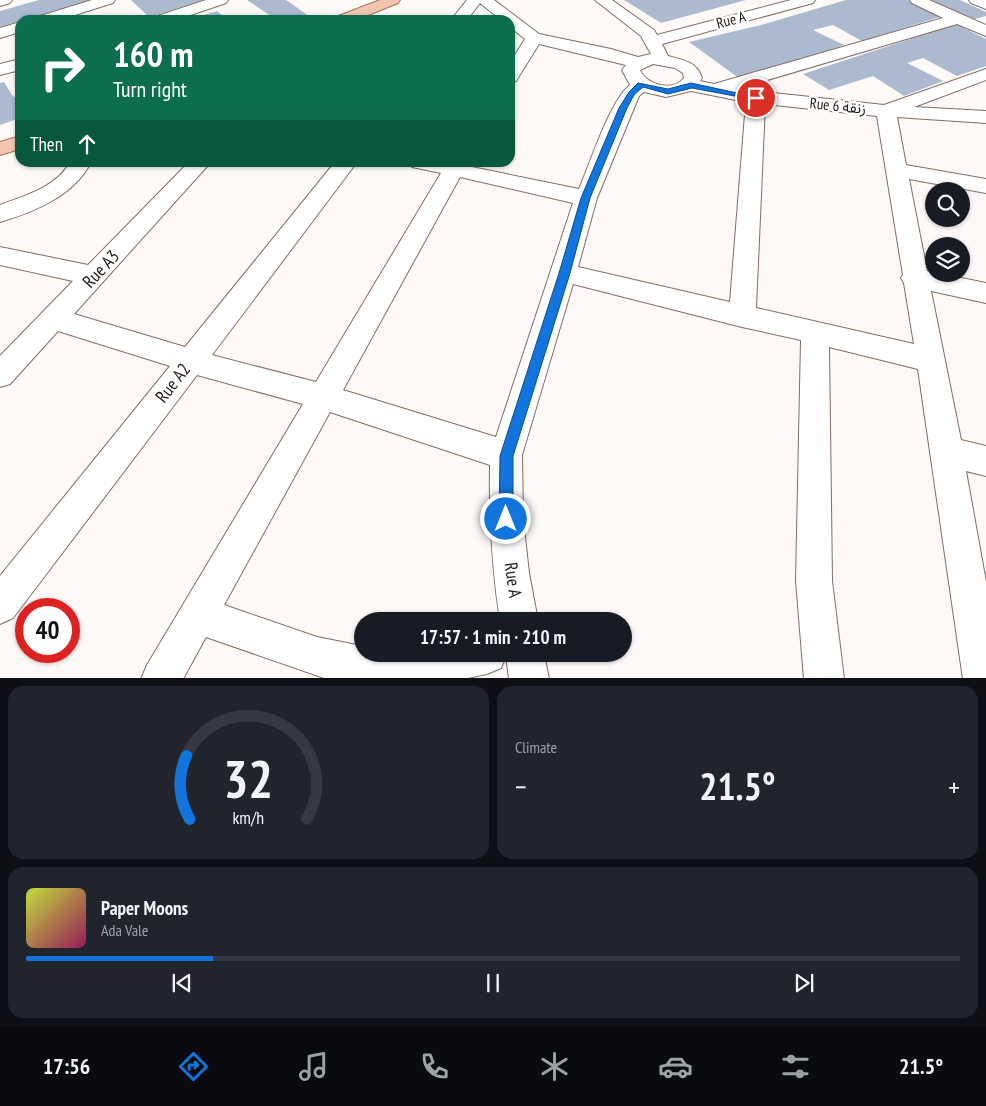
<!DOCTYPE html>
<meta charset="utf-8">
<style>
:root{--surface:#171b24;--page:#20242c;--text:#f1f3f6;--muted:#9ea1a6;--line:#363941;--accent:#1175dd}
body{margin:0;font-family:"PT Sans Narrow","Noto Sans Arabic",sans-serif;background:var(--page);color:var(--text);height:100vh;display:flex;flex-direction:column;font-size:19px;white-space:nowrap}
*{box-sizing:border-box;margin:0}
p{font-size:16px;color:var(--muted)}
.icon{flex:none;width:28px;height:28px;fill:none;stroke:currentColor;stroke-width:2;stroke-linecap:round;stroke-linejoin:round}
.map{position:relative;height:678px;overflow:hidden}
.drawer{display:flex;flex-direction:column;gap:8px;padding:8px;background:#0d0f14;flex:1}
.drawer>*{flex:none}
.banner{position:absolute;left:15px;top:15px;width:500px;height:152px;border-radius:15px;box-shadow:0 1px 4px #0004;background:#0b6e4f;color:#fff;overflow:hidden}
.buttons{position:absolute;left:925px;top:182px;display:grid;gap:10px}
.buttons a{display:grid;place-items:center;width:45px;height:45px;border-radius:50%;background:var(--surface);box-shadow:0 1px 4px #0004;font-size:25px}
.speed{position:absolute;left:15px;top:598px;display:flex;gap:10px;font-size:25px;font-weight:700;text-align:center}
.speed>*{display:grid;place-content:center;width:65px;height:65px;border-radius:50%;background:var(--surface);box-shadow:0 1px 4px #0004;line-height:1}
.speed .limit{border:8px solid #d22;background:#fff;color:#111}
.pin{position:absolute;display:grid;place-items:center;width:42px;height:42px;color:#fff;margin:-21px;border:2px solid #fff;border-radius:50%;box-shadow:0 1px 5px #0007}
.me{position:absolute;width:55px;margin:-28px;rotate:0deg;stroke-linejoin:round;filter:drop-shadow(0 0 4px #0008)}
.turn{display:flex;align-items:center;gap:18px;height:105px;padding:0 15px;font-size:22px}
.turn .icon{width:65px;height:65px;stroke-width:2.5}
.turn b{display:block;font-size:35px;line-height:42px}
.then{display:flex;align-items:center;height:48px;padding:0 15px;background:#0003;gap:10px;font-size:19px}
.big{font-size:38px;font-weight:700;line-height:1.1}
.drawer .tile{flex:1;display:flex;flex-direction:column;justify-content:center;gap:8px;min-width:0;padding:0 18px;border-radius:15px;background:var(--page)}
.drawer .dial{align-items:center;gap:0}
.dial svg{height:130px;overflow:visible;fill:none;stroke:var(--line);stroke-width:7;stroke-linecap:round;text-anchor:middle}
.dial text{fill:var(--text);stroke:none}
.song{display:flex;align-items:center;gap:15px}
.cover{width:60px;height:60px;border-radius:8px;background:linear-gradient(135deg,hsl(70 70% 55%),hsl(330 70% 35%))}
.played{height:5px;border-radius:2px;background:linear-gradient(90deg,var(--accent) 20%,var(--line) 20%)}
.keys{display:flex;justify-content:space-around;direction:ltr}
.heat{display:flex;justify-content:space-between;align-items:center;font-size:28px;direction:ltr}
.drawer .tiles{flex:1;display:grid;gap:8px;grid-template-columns:1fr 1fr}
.tile:last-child{grid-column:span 2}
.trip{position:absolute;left:354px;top:612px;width:278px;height:50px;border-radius:25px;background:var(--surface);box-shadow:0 1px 4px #0004;font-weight:700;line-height:50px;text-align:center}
.tabs{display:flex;height:80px;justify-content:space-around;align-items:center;background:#090b0e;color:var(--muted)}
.tabs .icon{width:35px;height:35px}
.tabs .on{color:var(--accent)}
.tabs b{font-size:22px;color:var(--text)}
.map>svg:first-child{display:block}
.building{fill:#abbace}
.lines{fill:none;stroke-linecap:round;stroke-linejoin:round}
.minor-casing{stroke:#836d63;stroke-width:2}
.major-casing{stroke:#a56f57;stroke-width:2}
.minor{fill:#fff;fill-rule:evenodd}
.major{fill:#f3c5af;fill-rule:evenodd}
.route{fill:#1175dd;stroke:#0b4c90}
.labels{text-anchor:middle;stroke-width:5;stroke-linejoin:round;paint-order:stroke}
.far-street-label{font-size:15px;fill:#221915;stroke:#fff}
.street-label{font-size:18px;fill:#221915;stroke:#fff}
</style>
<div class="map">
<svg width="986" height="679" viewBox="0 0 986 679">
<rect width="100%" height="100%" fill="#fef9f6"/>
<path class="building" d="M39,0H88V1L0,27V11Z
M131,0H204L149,17Z
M247,0H286L309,16L300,20H277Z
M624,0H746L661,23Z
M846,0H908L943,16L862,41L833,25L813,30L844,45L743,81L689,42L761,25Z
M925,0H960L986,12V16L971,20Z
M217,11L228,20H189L194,18Z
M956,24L986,39V66L957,76L923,58L907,63L943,81L904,96L873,76L829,90L803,74Z
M4,82L12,95L20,101V118L0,125V83Z"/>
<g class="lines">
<g class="minor-casing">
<path id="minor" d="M0,0H12L10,3L0,6Z
M92,0H115L113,3L59,20H35L37,17Z
M206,0H228L226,3L176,20H152L154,17Z
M467,0H494L539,34L611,49L638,57L651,54L641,36L595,0H612L654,30L657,35L791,0H815L813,3L662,44L668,56C684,60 697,62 702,78L700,81L714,84L943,18L912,3L910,0H929L986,25V36L957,24L737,89L884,105L986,69V80L914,107L986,111V123L897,117L906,165L986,179V193L909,179L927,271L986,283V303L931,291L961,440L986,446V476L966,471L986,582V679H963L918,369L829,347L832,581L844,679H804L796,581L801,340L742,327L573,284L522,455L523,519L529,573L538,621H500C492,568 489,518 490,465L330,412L224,605L317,637L362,646V654H544L549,679H509L506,656L501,668L487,674L463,679H327L206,637L183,679H141L147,665L303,404L197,375L13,618L0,624V576L170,366L58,331L10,384L0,387V356L73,281L0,265V247L88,265L189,162H211L74,314L185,347L335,162H357L212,355L316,382L441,173L412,167L409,162H468L467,166L579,189C590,164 610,100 630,85L622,70L626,65L539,44L516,81L510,82V63L525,39L510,27V20H501L480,3L467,20H451ZM653,64L675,68L683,73L684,78C673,92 646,85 640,70ZM691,91L746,102L730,302L578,267L597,198L639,96L644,92L666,97ZM765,104L877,116L903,275L901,278L904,283L914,344L756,308ZM460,177L573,203L496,437L343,390Z
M969,0H986V9L971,3Z
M20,22V32L0,38V28Z
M20,59V70L0,75V64Z
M70,162H91C74,196 34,212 0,222V205C24,196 57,187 70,162Z"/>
</g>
<g class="major-casing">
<path id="major" d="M380,0H400L398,3L356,20H334L336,17Z
M20,136V149L0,155V142Z"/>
</g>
<use href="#minor" class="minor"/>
<use href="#major" class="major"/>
</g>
<path class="route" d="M638,83L668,89L691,83L760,98L756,100L692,88L668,94L643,87L634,95L627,108L590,198L570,273L513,456V519L511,524L506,526L501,524L499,519L500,456L559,273L581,198L619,108L629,92Z"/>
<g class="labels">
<g class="far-street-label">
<text transform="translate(731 20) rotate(-15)" y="5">Rue A</text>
<text transform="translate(838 106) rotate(6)" y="5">Rue 6 زنقة</text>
</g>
<g class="street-label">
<text transform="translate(101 269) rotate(-47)" y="6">Rue A3</text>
<text transform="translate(173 383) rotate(-52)" y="6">Rue A2</text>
<text transform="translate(513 580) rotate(82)" y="6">Rue A</text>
</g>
</g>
</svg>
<div class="buttons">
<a><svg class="icon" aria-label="search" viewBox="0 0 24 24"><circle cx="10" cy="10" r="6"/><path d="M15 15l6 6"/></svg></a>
<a><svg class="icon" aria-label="layers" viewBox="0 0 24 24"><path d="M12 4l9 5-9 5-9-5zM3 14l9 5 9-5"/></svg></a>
</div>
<div class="speed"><div class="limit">40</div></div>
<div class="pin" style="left:756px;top:98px;background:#d93025"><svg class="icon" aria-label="arrive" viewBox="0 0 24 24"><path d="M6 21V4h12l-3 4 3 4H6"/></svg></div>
<svg class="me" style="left:506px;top:519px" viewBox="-20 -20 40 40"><circle r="17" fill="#1175dd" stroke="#fff" stroke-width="3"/><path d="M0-11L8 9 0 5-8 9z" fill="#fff"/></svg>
<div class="trip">17:57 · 1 min · 210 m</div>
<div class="banner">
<div class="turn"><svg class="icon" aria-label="right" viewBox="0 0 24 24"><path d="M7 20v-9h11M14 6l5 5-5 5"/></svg><div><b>160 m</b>Turn right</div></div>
<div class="then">Then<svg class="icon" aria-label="ahead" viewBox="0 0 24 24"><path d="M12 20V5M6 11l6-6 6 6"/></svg></div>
</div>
</div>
<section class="drawer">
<div class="tiles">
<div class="tile dial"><svg viewBox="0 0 100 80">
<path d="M14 69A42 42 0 1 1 86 69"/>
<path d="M14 69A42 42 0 0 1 12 30" stroke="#1175dd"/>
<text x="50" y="56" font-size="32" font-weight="700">32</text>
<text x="50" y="72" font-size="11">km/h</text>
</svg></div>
<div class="tile"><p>Climate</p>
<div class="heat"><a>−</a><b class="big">21.5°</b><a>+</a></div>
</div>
<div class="tile">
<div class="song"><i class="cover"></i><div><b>Paper Moons</b><p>Ada Vale</p></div></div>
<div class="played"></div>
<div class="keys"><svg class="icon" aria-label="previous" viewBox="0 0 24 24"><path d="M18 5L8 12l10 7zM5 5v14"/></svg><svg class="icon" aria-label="pause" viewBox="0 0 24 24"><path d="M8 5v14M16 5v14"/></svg><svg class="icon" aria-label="next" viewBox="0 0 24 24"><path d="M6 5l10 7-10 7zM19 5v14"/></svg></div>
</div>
</div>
</section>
<nav class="tabs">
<b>17:56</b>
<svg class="icon on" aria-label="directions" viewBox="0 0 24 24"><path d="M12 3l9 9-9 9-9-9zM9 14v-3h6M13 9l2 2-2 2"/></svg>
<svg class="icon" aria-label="music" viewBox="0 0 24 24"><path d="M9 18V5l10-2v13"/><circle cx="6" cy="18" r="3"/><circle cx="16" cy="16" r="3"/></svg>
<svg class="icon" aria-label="phone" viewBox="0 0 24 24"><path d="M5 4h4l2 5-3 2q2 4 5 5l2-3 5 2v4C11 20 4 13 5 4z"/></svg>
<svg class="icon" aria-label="climate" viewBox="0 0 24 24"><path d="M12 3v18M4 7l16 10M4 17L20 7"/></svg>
<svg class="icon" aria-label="car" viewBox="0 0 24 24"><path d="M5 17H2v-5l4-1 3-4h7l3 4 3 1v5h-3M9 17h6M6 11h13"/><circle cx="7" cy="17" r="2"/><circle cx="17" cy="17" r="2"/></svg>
<svg class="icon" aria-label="filters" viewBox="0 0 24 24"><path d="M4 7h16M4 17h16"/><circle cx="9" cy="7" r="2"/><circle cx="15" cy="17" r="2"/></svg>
<b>21.5°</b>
</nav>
